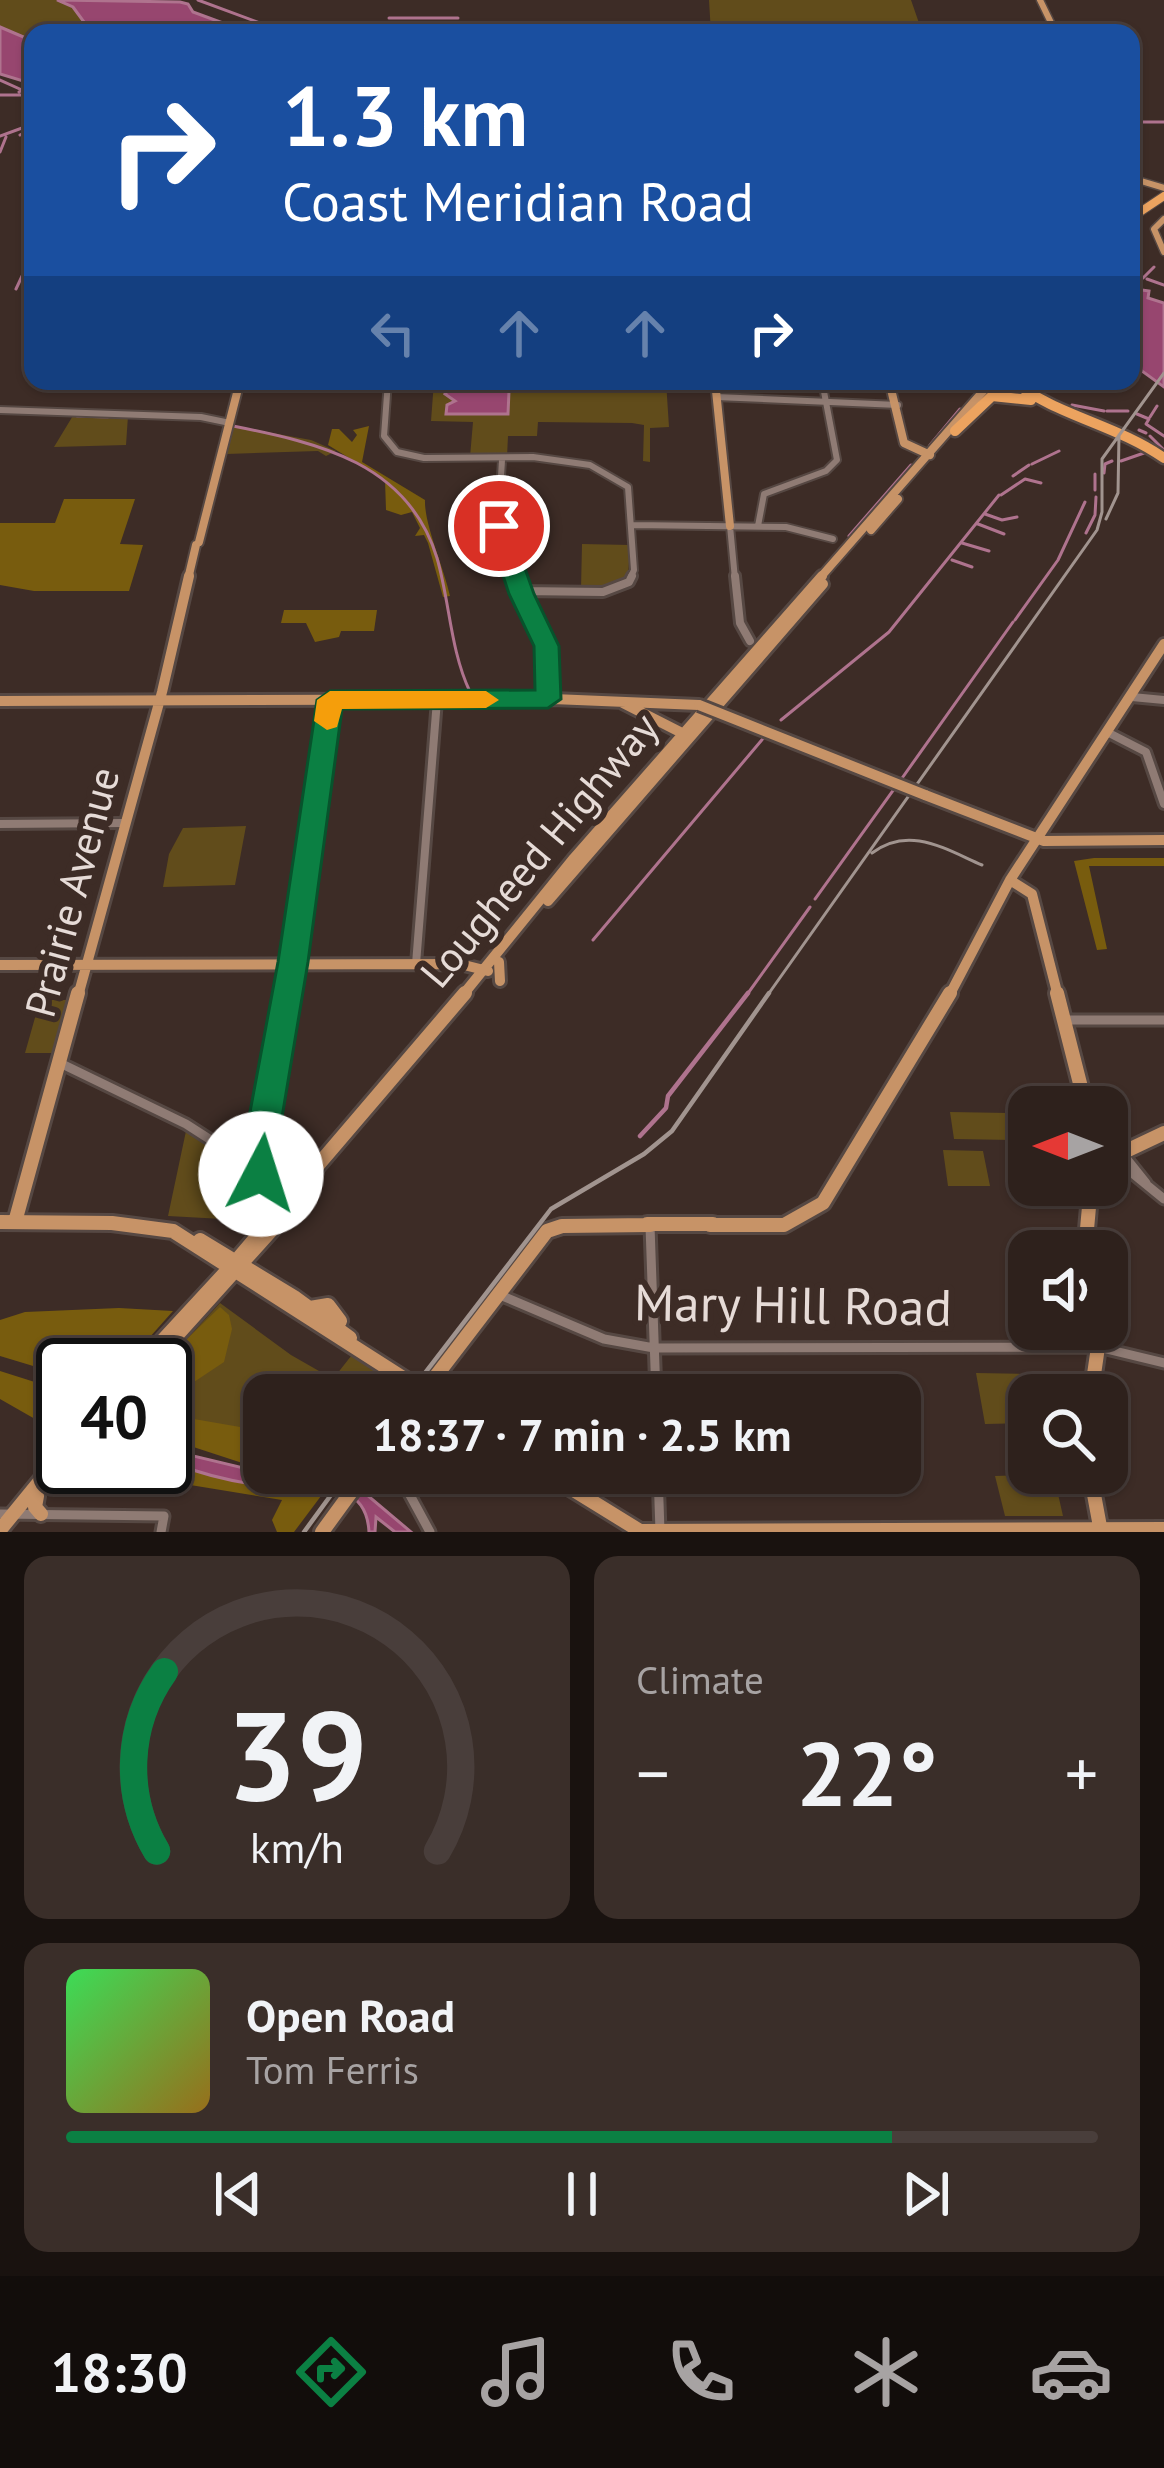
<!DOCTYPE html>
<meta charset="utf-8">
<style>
:root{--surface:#2e211c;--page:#3a2e29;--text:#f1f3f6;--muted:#a7a3a3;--line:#493e3b;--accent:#0b8043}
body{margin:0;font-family:"PT Sans",sans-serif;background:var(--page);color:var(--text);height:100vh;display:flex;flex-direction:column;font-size:45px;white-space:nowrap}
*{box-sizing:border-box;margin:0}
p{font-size:39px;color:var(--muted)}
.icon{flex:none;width:66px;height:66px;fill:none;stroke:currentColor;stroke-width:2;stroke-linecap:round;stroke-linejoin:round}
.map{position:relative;height:1532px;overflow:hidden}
.side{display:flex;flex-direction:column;gap:24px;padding:24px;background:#19120f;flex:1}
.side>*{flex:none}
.guide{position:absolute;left:24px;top:24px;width:1116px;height:366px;border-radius:24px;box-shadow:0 3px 9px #0004,0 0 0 3px var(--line);background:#1a4fa0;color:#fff;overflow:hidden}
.needle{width:78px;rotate:270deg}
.buttons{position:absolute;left:1008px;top:1086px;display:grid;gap:24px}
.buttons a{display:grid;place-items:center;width:120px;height:120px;border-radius:24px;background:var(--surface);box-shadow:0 3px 9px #0004,0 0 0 3px var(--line);font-size:60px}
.speed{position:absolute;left:36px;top:1338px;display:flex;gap:24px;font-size:60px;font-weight:700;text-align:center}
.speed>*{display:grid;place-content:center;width:156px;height:156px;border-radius:50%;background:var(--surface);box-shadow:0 3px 9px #0004,0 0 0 3px var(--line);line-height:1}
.speed .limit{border:6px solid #111;border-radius:18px;background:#fff;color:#111}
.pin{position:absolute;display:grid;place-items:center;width:102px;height:102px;color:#fff;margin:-51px;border:6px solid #fff;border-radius:50%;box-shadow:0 3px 12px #0007}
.me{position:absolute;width:132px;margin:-66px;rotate:5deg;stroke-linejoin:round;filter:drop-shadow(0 0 9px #0008)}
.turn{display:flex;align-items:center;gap:42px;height:252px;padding:0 60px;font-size:54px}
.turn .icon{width:156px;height:156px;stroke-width:2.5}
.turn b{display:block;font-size:84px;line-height:102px}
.lanes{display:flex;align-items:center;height:114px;padding:0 60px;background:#0003;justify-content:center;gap:60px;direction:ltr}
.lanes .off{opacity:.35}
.big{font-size:90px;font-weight:700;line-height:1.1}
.side .tile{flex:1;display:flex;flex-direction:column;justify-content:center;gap:18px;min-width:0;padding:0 42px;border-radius:24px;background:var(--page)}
.side .dial{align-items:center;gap:0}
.dial svg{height:312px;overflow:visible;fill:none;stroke:var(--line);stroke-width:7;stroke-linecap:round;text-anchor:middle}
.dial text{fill:var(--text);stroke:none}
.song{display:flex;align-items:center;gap:36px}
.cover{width:144px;height:144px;border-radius:18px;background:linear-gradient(135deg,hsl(130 70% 55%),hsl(40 70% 35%))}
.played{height:12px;border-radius:6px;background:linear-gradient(90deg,var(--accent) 80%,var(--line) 80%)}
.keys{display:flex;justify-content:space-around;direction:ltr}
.heat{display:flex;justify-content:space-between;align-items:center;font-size:66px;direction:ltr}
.side .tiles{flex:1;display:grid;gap:24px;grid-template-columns:1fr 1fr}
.tile:last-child{grid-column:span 2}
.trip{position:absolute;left:243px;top:1374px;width:678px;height:120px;border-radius:24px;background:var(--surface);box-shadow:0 3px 9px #0004,0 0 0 3px var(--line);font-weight:700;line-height:120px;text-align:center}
.menu{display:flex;height:192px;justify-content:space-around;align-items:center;background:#120d0b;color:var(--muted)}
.menu .icon{width:84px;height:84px}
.menu .on{color:var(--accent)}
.menu b{font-size:54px;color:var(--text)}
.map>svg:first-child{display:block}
.green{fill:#614c1b}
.forest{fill:#785c0e}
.water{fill:#97466f;stroke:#af738e;stroke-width:3}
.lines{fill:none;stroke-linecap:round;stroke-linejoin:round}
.stream-far1{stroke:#af738e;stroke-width:3}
.stream{stroke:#af738e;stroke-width:4.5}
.minor-far2-casing{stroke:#564843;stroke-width:10}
.minor-far1-casing{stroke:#564843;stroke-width:14}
.minor-casing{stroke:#564843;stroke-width:15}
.major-far3-casing{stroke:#564843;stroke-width:9}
.major-far2-casing{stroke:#564843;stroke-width:12}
.major-far1-casing{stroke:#564843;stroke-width:16}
.major-casing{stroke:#564843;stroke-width:20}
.highway-far1-casing{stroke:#564843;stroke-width:10}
.highway-casing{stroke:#564843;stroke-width:15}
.minor-far2{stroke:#8f7b74;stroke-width:6}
.minor-far1{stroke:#8f7b74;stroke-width:8}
.minor{stroke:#8f7b74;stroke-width:9}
.major-far3{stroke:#c79367;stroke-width:6}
.major-far2{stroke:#c79367;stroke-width:8}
.major-far1{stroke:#c79367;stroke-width:10}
.major{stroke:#c79367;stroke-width:14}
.highway-far1{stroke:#eca35f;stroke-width:8}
.highway{stroke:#eca35f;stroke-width:10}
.rail-far1{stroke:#a1948f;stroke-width:3}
.rail{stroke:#a1948f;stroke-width:4.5}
.major-bridge-far1-casing{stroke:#564843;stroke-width:16;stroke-linecap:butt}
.major-bridge-casing{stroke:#564843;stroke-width:20;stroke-linecap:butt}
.major-bridge-far1{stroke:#c79367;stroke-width:10}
.major-bridge{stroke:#c79367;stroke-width:14}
.route{fill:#0b8043;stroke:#07532c;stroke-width:3}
.slow{fill:#f59e0b}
.labels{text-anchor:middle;stroke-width:12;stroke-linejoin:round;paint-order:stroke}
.street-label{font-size:42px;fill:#e6dbd7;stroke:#3d2c26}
.near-street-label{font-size:51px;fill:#e6dbd7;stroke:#3d2c26}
</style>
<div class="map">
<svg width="1164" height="1532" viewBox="0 0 1164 1532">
<rect width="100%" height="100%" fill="#3d2c26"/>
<path class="green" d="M0,0H57L103,22L94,33H33V41L0,29Z
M709,0H911L919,23H833L835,33H711Z
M434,381H666L669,427L650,428V462L643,461L644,425L632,423L538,422L537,436H508L507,457H470L473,422L431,421Z
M74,414L128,416L126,445L54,447Z
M234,426L311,440L336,451L326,456L318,451L226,454Z
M582,544L630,545L628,578L602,589H581Z
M246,826L235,885L163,887L169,854L183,828Z
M40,1000H72L58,1053H25Z
M950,1112L1008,1113L1013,1140L954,1139Z
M186,1131L248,1174L241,1220L168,1216Z
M943,1150L983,1151L990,1186H948Z
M220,1303L291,1355L333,1379L355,1351L386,1370L378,1395H264V1468L165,1433L163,1365Z
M976,1373L1030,1374L1034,1395H1029V1423L985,1424Z
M1023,1475L1025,1485H1056L1063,1516H1005L995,1476Z"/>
<path class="forest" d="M369,426L362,462L425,500C424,524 444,568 450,596L443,597L428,543L424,535L415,536L420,528L412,512L401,515L386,510L385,480L328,445L332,429H339L352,442L357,435L353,430Z
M64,499H135L120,544L143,545L129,591H34L0,585V523H55Z
M284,610H377L374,631H341L339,637L315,642L306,623H281Z
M1094,858H1164V866H1089L1107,949L1097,950L1074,861Z
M220,1307L229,1315L232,1329L224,1362L173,1396L171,1401L179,1407V1414L165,1411V1365H160Z
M119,1308L173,1311L125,1365H63V1375L0,1356V1320L25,1312Z
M0,1371L63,1391V1435L0,1399Z
M165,1414L264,1431V1470L172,1440L165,1437Z
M165,1459L194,1470L327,1488L294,1532H277L272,1520L282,1500L178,1483L174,1477L167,1480L137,1467H165Z"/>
<path class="water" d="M57,0L180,2L188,4L193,12L250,33H92L73,7Z
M0,27L33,41V84L0,74Z
M1142,290L1149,291L1148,298L1164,303V387L1131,363V295Z
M453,384L489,390L503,384L509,391L508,414H446L447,405L455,401L445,394Z
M165,1434L189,1455L264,1473H341L411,1532H395L376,1517L375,1532H369C366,1473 305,1492 264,1486C235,1482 201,1474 173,1463L165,1458Z"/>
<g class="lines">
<path class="stream-far1" d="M198,0L287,33
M389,18H458
M924,23L925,33
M296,33L299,23
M361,33L362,28
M382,33L383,28
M0,80L22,90L19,92
M0,95H33
M1131,122H1164
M20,135L33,128
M0,136L33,124
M0,152L6,137
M1143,278L1154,267
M1147,279L1164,285
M16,289L23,274
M1093,381L1097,388
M1089,383L1093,391
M1072,405L1104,411
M1107,411H1128
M1137,414L1149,419L1146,424L1164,436
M77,416L108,417
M1150,417L1157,406
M233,426C319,443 408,463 437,558C450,603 450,649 470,692
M1139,430L1146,433
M1150,436L1164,450
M930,445L960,409
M1121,461L1144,453
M1032,464L1059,451
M1104,473L1105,464L1112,461
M1095,474V490
M1013,476L1029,465
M1001,495L1025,479L1041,483
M985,514L1002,520L1017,517
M978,524L1004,534
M1086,533L1095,515L1096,497
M849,536L911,465
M962,543L989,551
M952,560L972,567
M1015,620L1058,560L1085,502
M781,720L889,632L999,495
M900,781L1013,622
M815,899L894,789
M593,940L766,735
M746,996L810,907"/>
<path class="stream" d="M640,1136L666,1108L668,1096L748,993"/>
<g class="minor-far2-casing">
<path id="minor-far2" d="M388,381L384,436L397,452L424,458L533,457L590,465L628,487L634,570L630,579
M716,397L898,405
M0,410L201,417L230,423
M502,460L498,526L516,579
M633,525L786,527L833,539
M730,526L735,579
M758,526L764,494L826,471L837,460L822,381"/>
</g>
<g class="minor-far1-casing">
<path id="minor-far1" d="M515,576L547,648L548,699
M735,576L740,623L750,641
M521,591L603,592L629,582L632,576
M1132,697L1164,700
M1109,733L1146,752L1164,804
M0,824L125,823
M416,964L437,700
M287,996L330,700"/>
</g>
<g class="minor-casing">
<path id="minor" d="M1065,1020H1164
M62,1064L186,1124L293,1193
M1122,1153L1146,1183
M1115,1159L1164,1199
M256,1171L287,993
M650,1226L656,1395
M500,1295L604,1339L654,1348L1098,1347L1164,1363
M398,1473L430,1532
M658,1473L660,1531
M0,1514L164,1516L161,1532"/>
</g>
<g class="major-far3-casing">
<path id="major-far3" d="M1040,0L1056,33
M1131,178L1164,188
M1164,219L1154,229L1164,252"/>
</g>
<g class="major-far2-casing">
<path id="major-far2" d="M715,381L730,526
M889,381L904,443L930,455
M871,530L898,499
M199,542L240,381
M188,579L196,545
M819,579L992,381"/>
</g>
<g class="major-far1-casing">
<path id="major-far1" d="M0,701L553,699L699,705
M623,703L680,732
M925,795L1044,841L1164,840
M1010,880L1032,894L1058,996
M548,901L823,584
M499,962L500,981
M0,965L460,964L488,971
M78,996L162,692L189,576
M462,996L574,858L822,576
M949,996L1010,880L1164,644"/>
</g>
<g class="major-casing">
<path id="major" d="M1057,993L1086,1107
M1107,1160L1164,1133
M0,1222L112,1223L173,1231L428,1394
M15,1222L78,993
M647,1224H713
M710,1225H784L823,1203L950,993
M200,1240L294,1297L350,1338
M1085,1251L1091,1185
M310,1308L328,1305L340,1321
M140,1365L236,1261L465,993
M150,1365L286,1214
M426,1389L547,1231L562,1226L650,1225
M1091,1395L1098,1347L1094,1329
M546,1473L640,1531L1164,1529
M1090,1473L1101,1532
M37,1496L35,1507L41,1514
M0,1530L63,1453
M322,1532L365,1473"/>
</g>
<g class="highway-far1-casing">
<path id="highway-far1" d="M1131,218L1164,196"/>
</g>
<g class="highway-casing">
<path id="highway" d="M1012,381C1058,416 1117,425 1164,458
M955,431L992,396L1031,400"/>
</g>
<use href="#minor-far2" class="minor-far2"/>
<use href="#minor-far1" class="minor-far1"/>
<use href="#minor" class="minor"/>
<use href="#major-far3" class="major-far3"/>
<use href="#major-far2" class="major-far2"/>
<use href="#major-far1" class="major-far1"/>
<use href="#major" class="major"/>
<use href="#highway-far1" class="highway-far1"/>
<use href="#highway" class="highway"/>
<path class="rail-far1" d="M1106,519L1118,493L1119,435
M872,853C909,825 945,849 982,865
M767,996L1097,530L1102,512V459L1164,373"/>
<path class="rail" d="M408,1395L551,1209L644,1154L672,1131L769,993
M304,1532L347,1473"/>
<g class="major-bridge-far1-casing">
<path id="major-bridge-far1" d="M699,705L925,795"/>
</g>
<g class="major-bridge-casing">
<path id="major-bridge" d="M422,1394L426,1389"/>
</g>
<use href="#major-bridge-far1" class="major-bridge-far1"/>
<use href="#major-bridge" class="major-bridge"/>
</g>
<path class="route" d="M499,519L510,526L534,594L559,646L561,699L548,708L342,709L308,962L274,1165L278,1174L273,1184L261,1189L244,1181L239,1171L278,962L317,700L330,691L535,690L534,646L509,594L487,526Z"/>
<path class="slow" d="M330,691H486L499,700L486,708L342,709L337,727L327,730L314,721L317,700Z"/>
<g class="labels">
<g class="street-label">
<text transform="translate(539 850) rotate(-50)" y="15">Lougheed Highway</text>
<text transform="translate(72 892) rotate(-75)" y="15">Prairie Avenue</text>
</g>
<g class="near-street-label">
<text transform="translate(793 1305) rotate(1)" y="18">Mary Hill Road</text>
</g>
</g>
</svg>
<div class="buttons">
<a><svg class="needle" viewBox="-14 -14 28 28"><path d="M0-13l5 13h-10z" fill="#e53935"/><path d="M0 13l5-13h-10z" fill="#a7a3a3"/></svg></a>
<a><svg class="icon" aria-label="sound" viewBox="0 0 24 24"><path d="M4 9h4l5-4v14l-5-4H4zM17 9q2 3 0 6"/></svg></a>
<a><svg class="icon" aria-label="search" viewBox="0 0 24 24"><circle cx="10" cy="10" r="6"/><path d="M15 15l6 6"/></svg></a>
</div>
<div class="speed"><div class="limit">40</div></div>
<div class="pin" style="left:499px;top:526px;background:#d93025"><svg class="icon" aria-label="arrive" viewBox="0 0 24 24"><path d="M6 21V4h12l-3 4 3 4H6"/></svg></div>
<svg class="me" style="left:261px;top:1174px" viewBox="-20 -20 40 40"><circle r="19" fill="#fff"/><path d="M0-13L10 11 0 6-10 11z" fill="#0b8043"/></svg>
<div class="trip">18:37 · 7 min · 2.5 km</div>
<div class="guide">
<div class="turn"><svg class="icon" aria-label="right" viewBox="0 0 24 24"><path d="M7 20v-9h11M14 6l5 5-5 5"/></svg><div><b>1.3 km</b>Coast Meridian Road</div></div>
<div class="lanes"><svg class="icon off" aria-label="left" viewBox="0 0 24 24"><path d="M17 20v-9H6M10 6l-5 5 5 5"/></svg><svg class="icon off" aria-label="ahead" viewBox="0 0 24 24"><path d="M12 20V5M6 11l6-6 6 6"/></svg><svg class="icon off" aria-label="ahead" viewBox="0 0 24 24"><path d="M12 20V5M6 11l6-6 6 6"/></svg><svg class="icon" aria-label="right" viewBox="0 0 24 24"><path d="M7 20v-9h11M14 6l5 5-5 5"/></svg></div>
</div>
</div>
<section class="side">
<div class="tiles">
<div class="tile dial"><svg viewBox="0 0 100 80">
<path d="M14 69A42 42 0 1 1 86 69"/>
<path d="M14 69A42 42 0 0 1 16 23" stroke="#0b8043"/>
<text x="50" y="56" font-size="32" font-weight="700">39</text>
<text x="50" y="72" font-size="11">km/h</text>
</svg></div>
<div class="tile"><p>Climate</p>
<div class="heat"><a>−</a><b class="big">22°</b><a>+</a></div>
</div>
<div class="tile">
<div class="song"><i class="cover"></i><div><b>Open Road</b><p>Tom Ferris</p></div></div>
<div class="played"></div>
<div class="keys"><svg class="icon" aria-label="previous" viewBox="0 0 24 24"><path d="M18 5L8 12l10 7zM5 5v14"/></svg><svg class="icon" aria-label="pause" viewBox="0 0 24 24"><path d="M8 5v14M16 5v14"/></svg><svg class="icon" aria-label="next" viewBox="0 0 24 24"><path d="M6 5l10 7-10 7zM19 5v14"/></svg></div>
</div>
</div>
</section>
<nav class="menu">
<b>18:30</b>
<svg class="icon on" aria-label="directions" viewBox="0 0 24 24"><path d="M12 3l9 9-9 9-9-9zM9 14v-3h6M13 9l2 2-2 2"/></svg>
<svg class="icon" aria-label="music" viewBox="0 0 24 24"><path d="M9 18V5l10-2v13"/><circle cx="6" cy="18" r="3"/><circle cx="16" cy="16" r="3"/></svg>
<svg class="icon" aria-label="phone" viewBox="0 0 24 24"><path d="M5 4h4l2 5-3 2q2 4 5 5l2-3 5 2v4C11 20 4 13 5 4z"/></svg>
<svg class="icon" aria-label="climate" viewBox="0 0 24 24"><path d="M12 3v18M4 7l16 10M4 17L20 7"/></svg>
<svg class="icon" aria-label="car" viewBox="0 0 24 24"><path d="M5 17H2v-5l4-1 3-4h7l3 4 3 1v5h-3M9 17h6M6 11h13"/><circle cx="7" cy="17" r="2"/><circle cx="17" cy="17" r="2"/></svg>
</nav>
